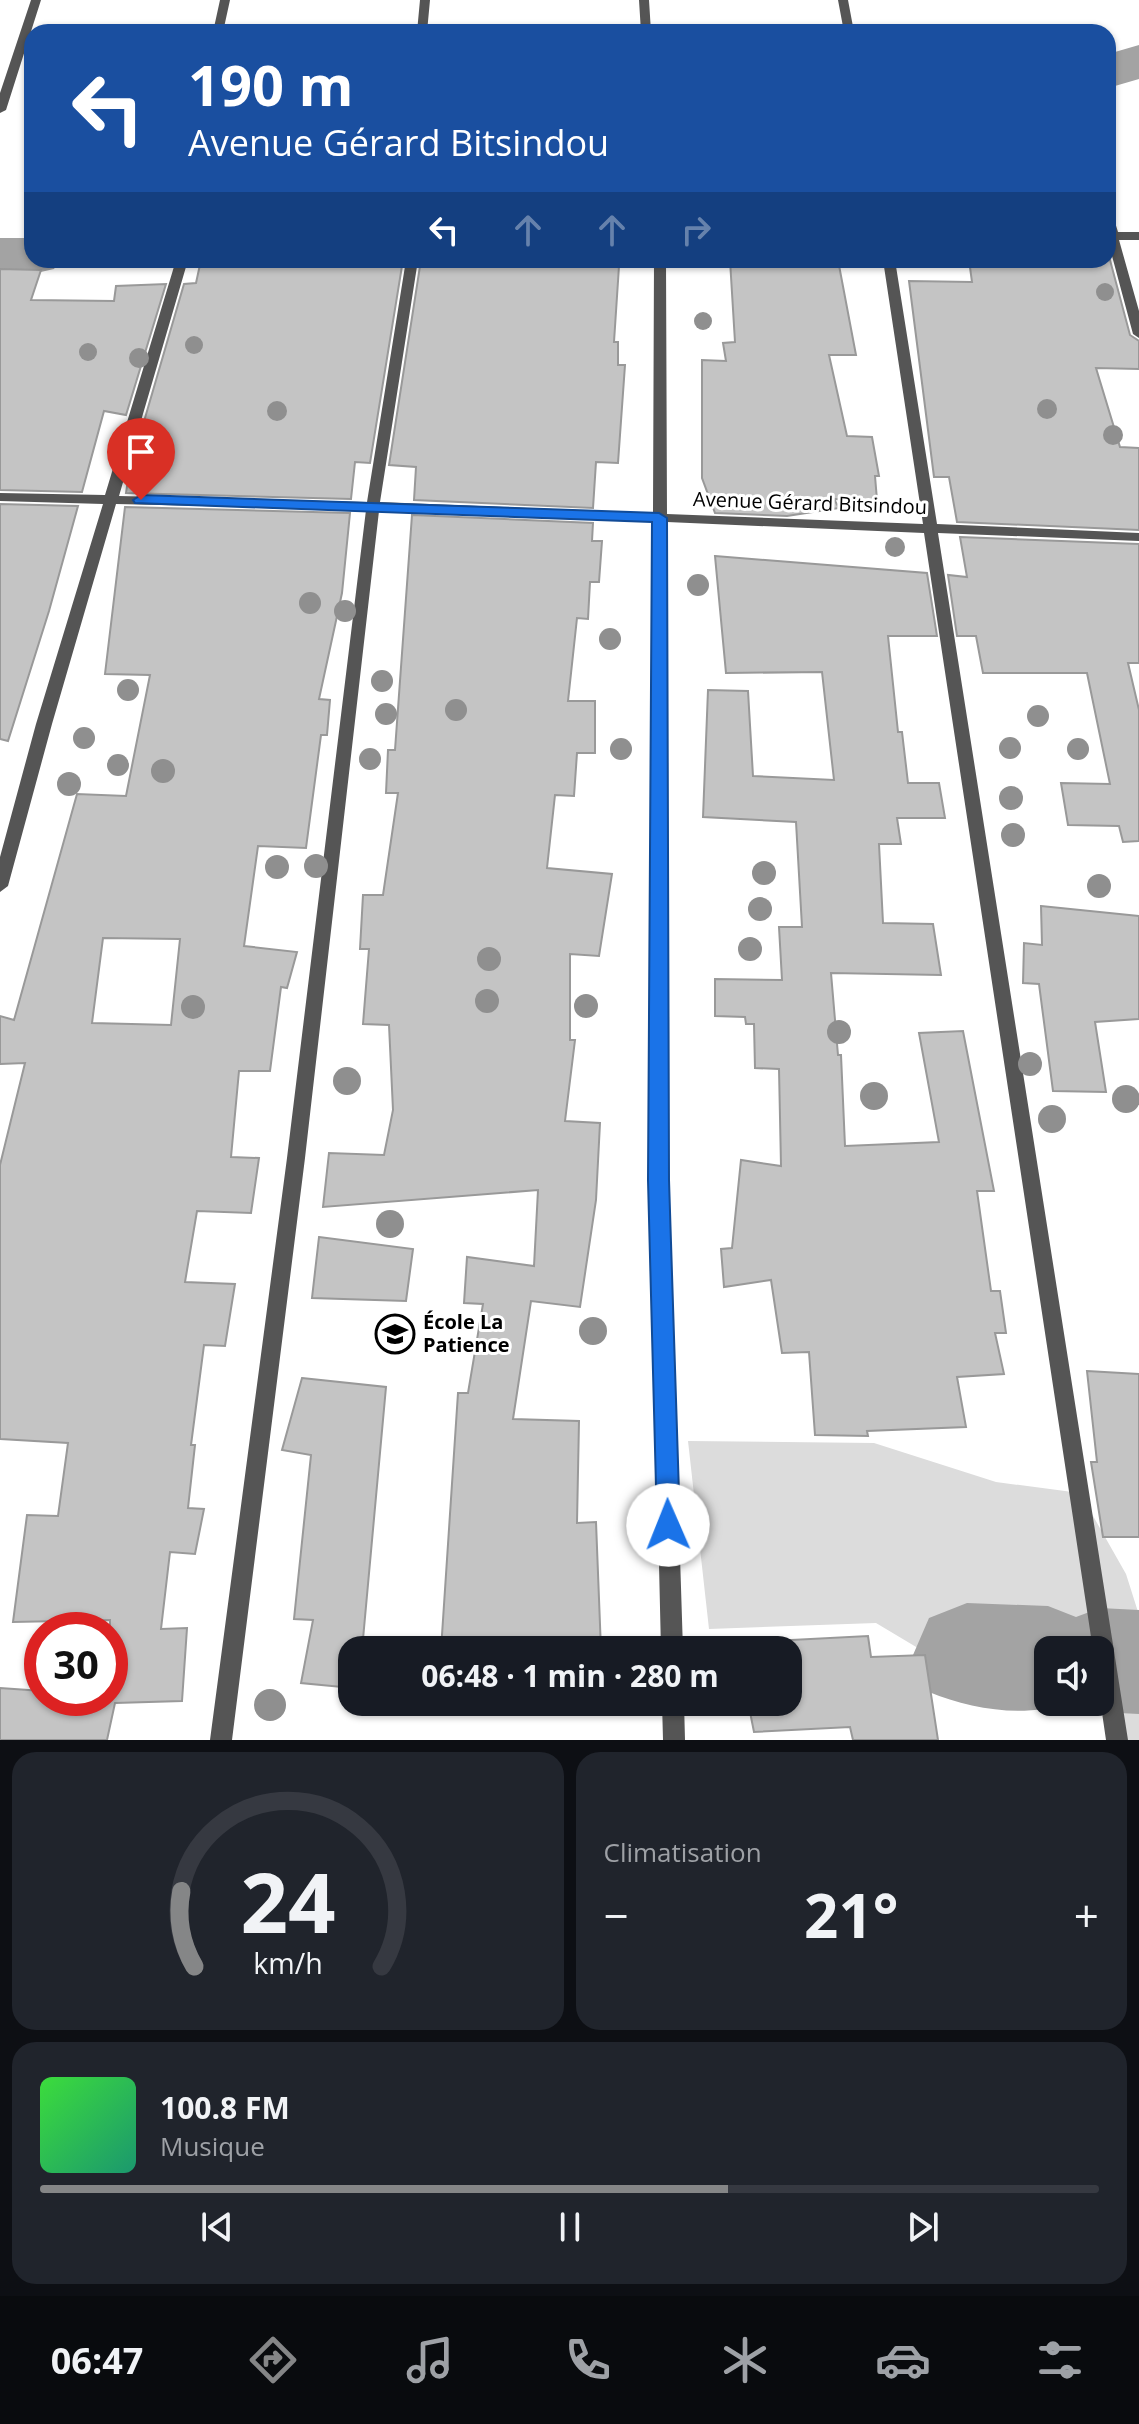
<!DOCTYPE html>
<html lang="fr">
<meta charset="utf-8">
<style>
:root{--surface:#171b24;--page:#20242c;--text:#f1f3f6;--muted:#9ea1a6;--line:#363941;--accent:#858687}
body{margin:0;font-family:"Open Sans",sans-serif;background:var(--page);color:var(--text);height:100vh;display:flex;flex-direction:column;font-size:30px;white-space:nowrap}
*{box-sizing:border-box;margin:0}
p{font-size:26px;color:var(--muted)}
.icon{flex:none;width:44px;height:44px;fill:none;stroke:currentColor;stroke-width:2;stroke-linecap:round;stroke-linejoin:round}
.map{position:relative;height:1740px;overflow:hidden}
.panel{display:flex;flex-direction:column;gap:12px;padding:12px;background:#0d0f14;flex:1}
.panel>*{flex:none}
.hud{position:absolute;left:24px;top:24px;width:1092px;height:244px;border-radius:24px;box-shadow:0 2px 6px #0004;background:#1a4fa0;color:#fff;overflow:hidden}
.buttons{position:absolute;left:1034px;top:1636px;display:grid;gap:16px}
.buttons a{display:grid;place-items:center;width:80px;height:80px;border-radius:16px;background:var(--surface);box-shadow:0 2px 6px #0004;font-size:40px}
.speed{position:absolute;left:24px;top:1612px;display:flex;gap:16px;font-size:40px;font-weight:700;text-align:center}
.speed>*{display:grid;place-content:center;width:104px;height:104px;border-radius:50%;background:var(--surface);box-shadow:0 2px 6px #0004;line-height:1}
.speed .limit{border:12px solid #d22;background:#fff;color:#111}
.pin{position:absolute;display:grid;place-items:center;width:68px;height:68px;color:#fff;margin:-82px -34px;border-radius:50% 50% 50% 0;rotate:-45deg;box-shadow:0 0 8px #0007}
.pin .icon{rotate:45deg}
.me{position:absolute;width:88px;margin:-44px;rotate:359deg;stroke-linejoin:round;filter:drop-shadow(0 0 6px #0008)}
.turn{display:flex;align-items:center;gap:28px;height:168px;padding:0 32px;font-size:36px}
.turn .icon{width:104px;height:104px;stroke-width:2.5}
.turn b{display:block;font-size:56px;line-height:68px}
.lanes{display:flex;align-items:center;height:76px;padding:0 32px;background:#0003;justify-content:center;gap:40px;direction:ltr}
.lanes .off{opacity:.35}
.big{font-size:60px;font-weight:700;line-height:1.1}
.panel .card{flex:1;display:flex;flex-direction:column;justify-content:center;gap:12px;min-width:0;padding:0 28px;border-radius:24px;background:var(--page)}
.panel .dial{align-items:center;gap:0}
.dial svg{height:208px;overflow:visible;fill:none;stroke:var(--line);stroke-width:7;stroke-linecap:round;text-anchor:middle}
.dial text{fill:var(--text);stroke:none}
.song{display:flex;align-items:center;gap:24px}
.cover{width:96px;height:96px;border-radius:12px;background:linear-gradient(135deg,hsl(120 70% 55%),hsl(160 70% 35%))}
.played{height:8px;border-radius:4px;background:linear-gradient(90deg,var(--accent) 65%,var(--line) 65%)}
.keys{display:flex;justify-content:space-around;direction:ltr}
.heat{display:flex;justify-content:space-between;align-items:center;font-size:44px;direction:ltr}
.panel .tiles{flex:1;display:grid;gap:12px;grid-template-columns:1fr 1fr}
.card:last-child{grid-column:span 2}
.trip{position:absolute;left:338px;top:1636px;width:464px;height:80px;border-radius:24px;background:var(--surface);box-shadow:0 2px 6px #0004;font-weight:700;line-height:80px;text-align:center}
.tab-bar{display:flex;height:128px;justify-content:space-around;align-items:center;background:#090b0e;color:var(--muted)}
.tab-bar .icon{width:56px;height:56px}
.tab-bar .selected{color:var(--accent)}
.tab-bar b{font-size:36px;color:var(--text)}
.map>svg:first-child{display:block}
.green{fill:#dcdcdc}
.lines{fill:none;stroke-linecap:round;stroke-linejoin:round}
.river{fill:#a3a3a3;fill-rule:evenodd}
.building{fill:#c4c4c4;stroke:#999;stroke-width:2;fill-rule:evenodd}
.minor{fill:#555;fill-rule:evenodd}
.tree{fill:#8f8f8f}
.route{fill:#1a73e8;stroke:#114b97;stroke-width:2}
.labels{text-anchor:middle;stroke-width:6;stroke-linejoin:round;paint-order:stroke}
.street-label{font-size:20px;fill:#000;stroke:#fff}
.poi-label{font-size:20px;font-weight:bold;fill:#000;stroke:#fff;text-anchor:start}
</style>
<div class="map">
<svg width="1139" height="1740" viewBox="0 0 1139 1740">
<rect width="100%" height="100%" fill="#fff"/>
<path class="green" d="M688,1441L874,1443L996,1482L1080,1493L1126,1574L1139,1615V1740H1122L1118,1708L1100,1701V1650H1048V1670L1026,1635L953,1669L876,1623L709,1629Z"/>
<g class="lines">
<path class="river" d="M1139,45V79L1108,88V54Z
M0,238H32V260H60L54,269L32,274H0Z
M967,1603L1048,1606L1076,1617L1100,1608L1139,1610V1714L1100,1712L1074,1702H1100V1650H1048V1702H1069C1025,1719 971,1709 929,1692L913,1655L929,1618Z"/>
</g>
<path class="building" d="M201,260H392L391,266H402L370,463L355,462L351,499L126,493L129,473L184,284L196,283Z
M486,260L619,266L614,342H618V365H625L618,463L596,462L593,508L414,500L416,467L389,465L420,266L485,267Z
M730,260H838L856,355H829L847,436L872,437L879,476H875L877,500L834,499L839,508L787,516L715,513L702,478V360L726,361L723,343L735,342Z
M969,260H1110L1130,335L1139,341V369L1096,368L1120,447L1139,448V530L957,522L949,477H934L909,281L972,282Z
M0,269L41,270L31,300L114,301L116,286L166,284L126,415L104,411L82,492L0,490Z
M0,504L78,506L49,611L8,741L0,739Z
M125,507L350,513L342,593L319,699L330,700L327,735H321L306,848L258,846L244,946L297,952L287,988L281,987L270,1071H239L231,1157L259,1158L251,1213L197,1211L185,1282L235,1284L225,1346L204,1345L191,1445H195L188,1508L204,1509L195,1554L170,1552L161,1629L187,1628L182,1701L115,1703L107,1740H0V1688L42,1691V1698H110V1620L13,1622L27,1515L58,1516L68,1443L0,1439V1165L25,1063L0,1064V1016L14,1020L77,794L126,796L150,675L105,674ZM103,938L180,939L171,1025L92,1023Z
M412,515L593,523L592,541H602L599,582H590L588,619L577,618L568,701H595V753H577L574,796L555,795L547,868L612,874L599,956L570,954V1040H575L565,1121L600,1123L596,1200L580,1307L531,1301L513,1419L579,1421L577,1523L596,1522L601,1650H441L458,1393H468L483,1304L464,1303L467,1257L534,1266L538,1190L323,1207L329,1153L384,1155L393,1110L389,1025L363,1024L369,949H360L363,895H383L398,793H386L388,750H395Z
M960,537L1139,544V663H1128L1139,710V841L1123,842L1119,826L1068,825L1061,783L1110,784L1087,673H983L976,636H957L948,575L967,577Z
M715,556L927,573L937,636H888L898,732H902L908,783H939L945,818H897L901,844H879L883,923L933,924L941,975L831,973L838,1055H841L845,1146L939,1142L919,1033L963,1031L994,1191H977L991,1291H1000L1006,1333H995L1004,1374L957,1377L966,1427L867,1431L868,1436L815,1435L809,1352L782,1353L771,1280L724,1287L721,1249L732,1248L741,1160L781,1166L779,1069L755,1068L754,1024H746L745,1017L715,1016V979L782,980L779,927H802L796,822L703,817L708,690L748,691L753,776L834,780L822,672L726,673Z
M1041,906L1139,916V1019L1095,1022L1106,1092L1053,1091L1039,984L1023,983L1024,943L1042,945Z
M319,1237L413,1249L406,1301L312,1298Z
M1087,1371L1139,1374V1537H1103L1091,1462H1097Z
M302,1378L386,1387L362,1650H352V1688L301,1683L313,1620L294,1619L311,1455L282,1450Z
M868,1636L871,1657L925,1655L938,1740H853L850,1727L754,1732L748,1702H788V1650H712L711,1644Z"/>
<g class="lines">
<path class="minor" d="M31,0H41L6,110L0,113V93Z
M220,0H230L223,32H213Z
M420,0H430L427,32H417Z
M639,0H649L651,32H641Z
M838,0H848L854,32H844Z
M1108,215L1114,219L1118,232H1139V240H1119L1139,311V338L1133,334L1108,241Z
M176,260H188L119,496L367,502L406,260H418L380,502L653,513L654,260H666L667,514L923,524L883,260H895L937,524L1139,533V541L938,533L1128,1740H1106L1100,1699V1650H1093L924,533L667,522L668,1180L683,1650H661L650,1180L653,522L379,511L305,1158L232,1740H210L287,1158L366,510L116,504L52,724L8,886L0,892V857L36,724L103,504L0,501V493L105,495Z
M662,1702H684L685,1740H663Z"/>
</g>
<g class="tree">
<circle cx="1105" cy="292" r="9"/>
<circle cx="703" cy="321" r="9"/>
<circle cx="194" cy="345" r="9"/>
<circle cx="88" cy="352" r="9"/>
<circle cx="139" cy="358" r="10"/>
<circle cx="1047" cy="409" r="10"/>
<circle cx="277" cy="411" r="10"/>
<circle cx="1113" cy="435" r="10"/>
<circle cx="895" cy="547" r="10"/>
<circle cx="698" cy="585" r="11"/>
<circle cx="310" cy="603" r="11"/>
<circle cx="345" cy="611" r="11"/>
<circle cx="610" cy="639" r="11"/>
<circle cx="382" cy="681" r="11"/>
<circle cx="128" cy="690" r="11"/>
<circle cx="456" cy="710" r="11"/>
<circle cx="386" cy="714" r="11"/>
<circle cx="1038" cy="716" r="11"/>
<circle cx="84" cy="738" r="11"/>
<circle cx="1010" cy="748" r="11"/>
<circle cx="621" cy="749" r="11"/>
<circle cx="1078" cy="749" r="11"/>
<circle cx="370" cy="759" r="11"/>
<circle cx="118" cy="765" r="11"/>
<circle cx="163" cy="771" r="12"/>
<circle cx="69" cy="784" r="12"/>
<circle cx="1011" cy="798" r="12"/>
<circle cx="1013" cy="835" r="12"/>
<circle cx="316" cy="866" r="12"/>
<circle cx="277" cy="867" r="12"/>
<circle cx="764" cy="873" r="12"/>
<circle cx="1099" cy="886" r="12"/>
<circle cx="760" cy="909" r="12"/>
<circle cx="750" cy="949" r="12"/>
<circle cx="489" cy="959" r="12"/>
<circle cx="487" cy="1001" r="12"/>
<circle cx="586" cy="1006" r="12"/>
<circle cx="193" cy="1007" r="12"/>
<circle cx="839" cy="1032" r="12"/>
<circle cx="1030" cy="1064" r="12"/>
<circle cx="347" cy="1081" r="14"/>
<circle cx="874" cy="1096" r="14"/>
<circle cx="1126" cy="1099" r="14"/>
<circle cx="1052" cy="1119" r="14"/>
<circle cx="390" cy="1224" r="14"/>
<circle cx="593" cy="1331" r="14"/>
<circle cx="270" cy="1705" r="16"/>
</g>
<path class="route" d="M141,495L659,513L667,518L669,1180L680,1525L676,1532L668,1535L660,1532L657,1525L648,1180L652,522L135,503L133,500Z"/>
<defs>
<g id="school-ring" transform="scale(2)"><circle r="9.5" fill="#fff" stroke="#000" stroke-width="1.5"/><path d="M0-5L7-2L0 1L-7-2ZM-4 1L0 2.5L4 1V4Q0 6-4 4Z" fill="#000"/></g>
</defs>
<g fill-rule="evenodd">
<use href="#school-ring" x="395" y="1334"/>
</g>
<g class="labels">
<g class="street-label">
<text transform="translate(810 503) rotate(2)" y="7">Avenue Gérard Bitsindou</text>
</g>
<g class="poi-label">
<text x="423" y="1329">École La<tspan x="423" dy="23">Patience</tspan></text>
</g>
</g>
</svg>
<div class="buttons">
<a><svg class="icon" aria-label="sound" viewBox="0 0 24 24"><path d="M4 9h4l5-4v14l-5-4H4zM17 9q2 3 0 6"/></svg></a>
</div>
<div class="speed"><div class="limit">30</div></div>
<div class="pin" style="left:141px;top:500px;background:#d93025"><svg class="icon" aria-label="arrive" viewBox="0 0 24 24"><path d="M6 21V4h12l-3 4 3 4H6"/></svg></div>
<svg class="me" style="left:668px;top:1525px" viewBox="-20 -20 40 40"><circle r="19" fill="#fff"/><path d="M0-13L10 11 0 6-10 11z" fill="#1a73e8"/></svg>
<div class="trip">06:48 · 1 min · 280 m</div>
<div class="hud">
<div class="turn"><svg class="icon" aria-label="left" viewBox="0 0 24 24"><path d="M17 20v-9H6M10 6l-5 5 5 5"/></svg><div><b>190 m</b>Avenue Gérard Bitsindou</div></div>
<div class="lanes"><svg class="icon" aria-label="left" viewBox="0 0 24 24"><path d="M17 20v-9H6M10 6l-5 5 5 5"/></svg><svg class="icon off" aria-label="ahead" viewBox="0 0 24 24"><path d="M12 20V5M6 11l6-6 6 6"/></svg><svg class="icon off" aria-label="ahead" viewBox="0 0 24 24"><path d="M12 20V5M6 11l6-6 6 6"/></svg><svg class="icon off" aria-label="right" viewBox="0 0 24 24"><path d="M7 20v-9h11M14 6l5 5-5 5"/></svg></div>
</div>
</div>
<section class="panel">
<div class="tiles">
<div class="card dial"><svg viewBox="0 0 100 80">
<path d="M14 69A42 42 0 1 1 86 69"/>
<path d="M14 69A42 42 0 0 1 9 40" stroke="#858687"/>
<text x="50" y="56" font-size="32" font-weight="700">24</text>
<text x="50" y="72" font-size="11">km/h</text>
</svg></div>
<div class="card"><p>Climatisation</p>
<div class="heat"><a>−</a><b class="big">21°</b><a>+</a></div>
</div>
<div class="card">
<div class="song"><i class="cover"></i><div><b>100.8 FM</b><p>Musique</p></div></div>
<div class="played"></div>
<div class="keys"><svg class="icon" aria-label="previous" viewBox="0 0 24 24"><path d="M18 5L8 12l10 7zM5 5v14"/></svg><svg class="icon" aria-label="pause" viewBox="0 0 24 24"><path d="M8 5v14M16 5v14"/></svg><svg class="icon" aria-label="next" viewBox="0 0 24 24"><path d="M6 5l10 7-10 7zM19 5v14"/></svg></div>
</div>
</div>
</section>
<nav class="tab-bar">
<b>06:47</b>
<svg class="icon selected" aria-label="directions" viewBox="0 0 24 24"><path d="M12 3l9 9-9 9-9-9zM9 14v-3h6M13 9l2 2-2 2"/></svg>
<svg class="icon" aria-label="music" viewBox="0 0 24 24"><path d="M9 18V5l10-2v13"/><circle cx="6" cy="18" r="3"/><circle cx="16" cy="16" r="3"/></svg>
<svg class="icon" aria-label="phone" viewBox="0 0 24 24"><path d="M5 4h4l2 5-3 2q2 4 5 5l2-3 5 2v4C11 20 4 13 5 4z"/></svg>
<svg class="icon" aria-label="climate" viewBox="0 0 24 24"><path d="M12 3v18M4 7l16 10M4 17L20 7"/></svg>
<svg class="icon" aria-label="car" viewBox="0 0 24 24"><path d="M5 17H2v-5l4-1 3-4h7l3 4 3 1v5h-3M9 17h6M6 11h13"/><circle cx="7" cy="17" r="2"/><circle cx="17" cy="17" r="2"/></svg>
<svg class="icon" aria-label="filters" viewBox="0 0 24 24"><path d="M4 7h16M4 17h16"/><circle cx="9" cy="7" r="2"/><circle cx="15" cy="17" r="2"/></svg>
</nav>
